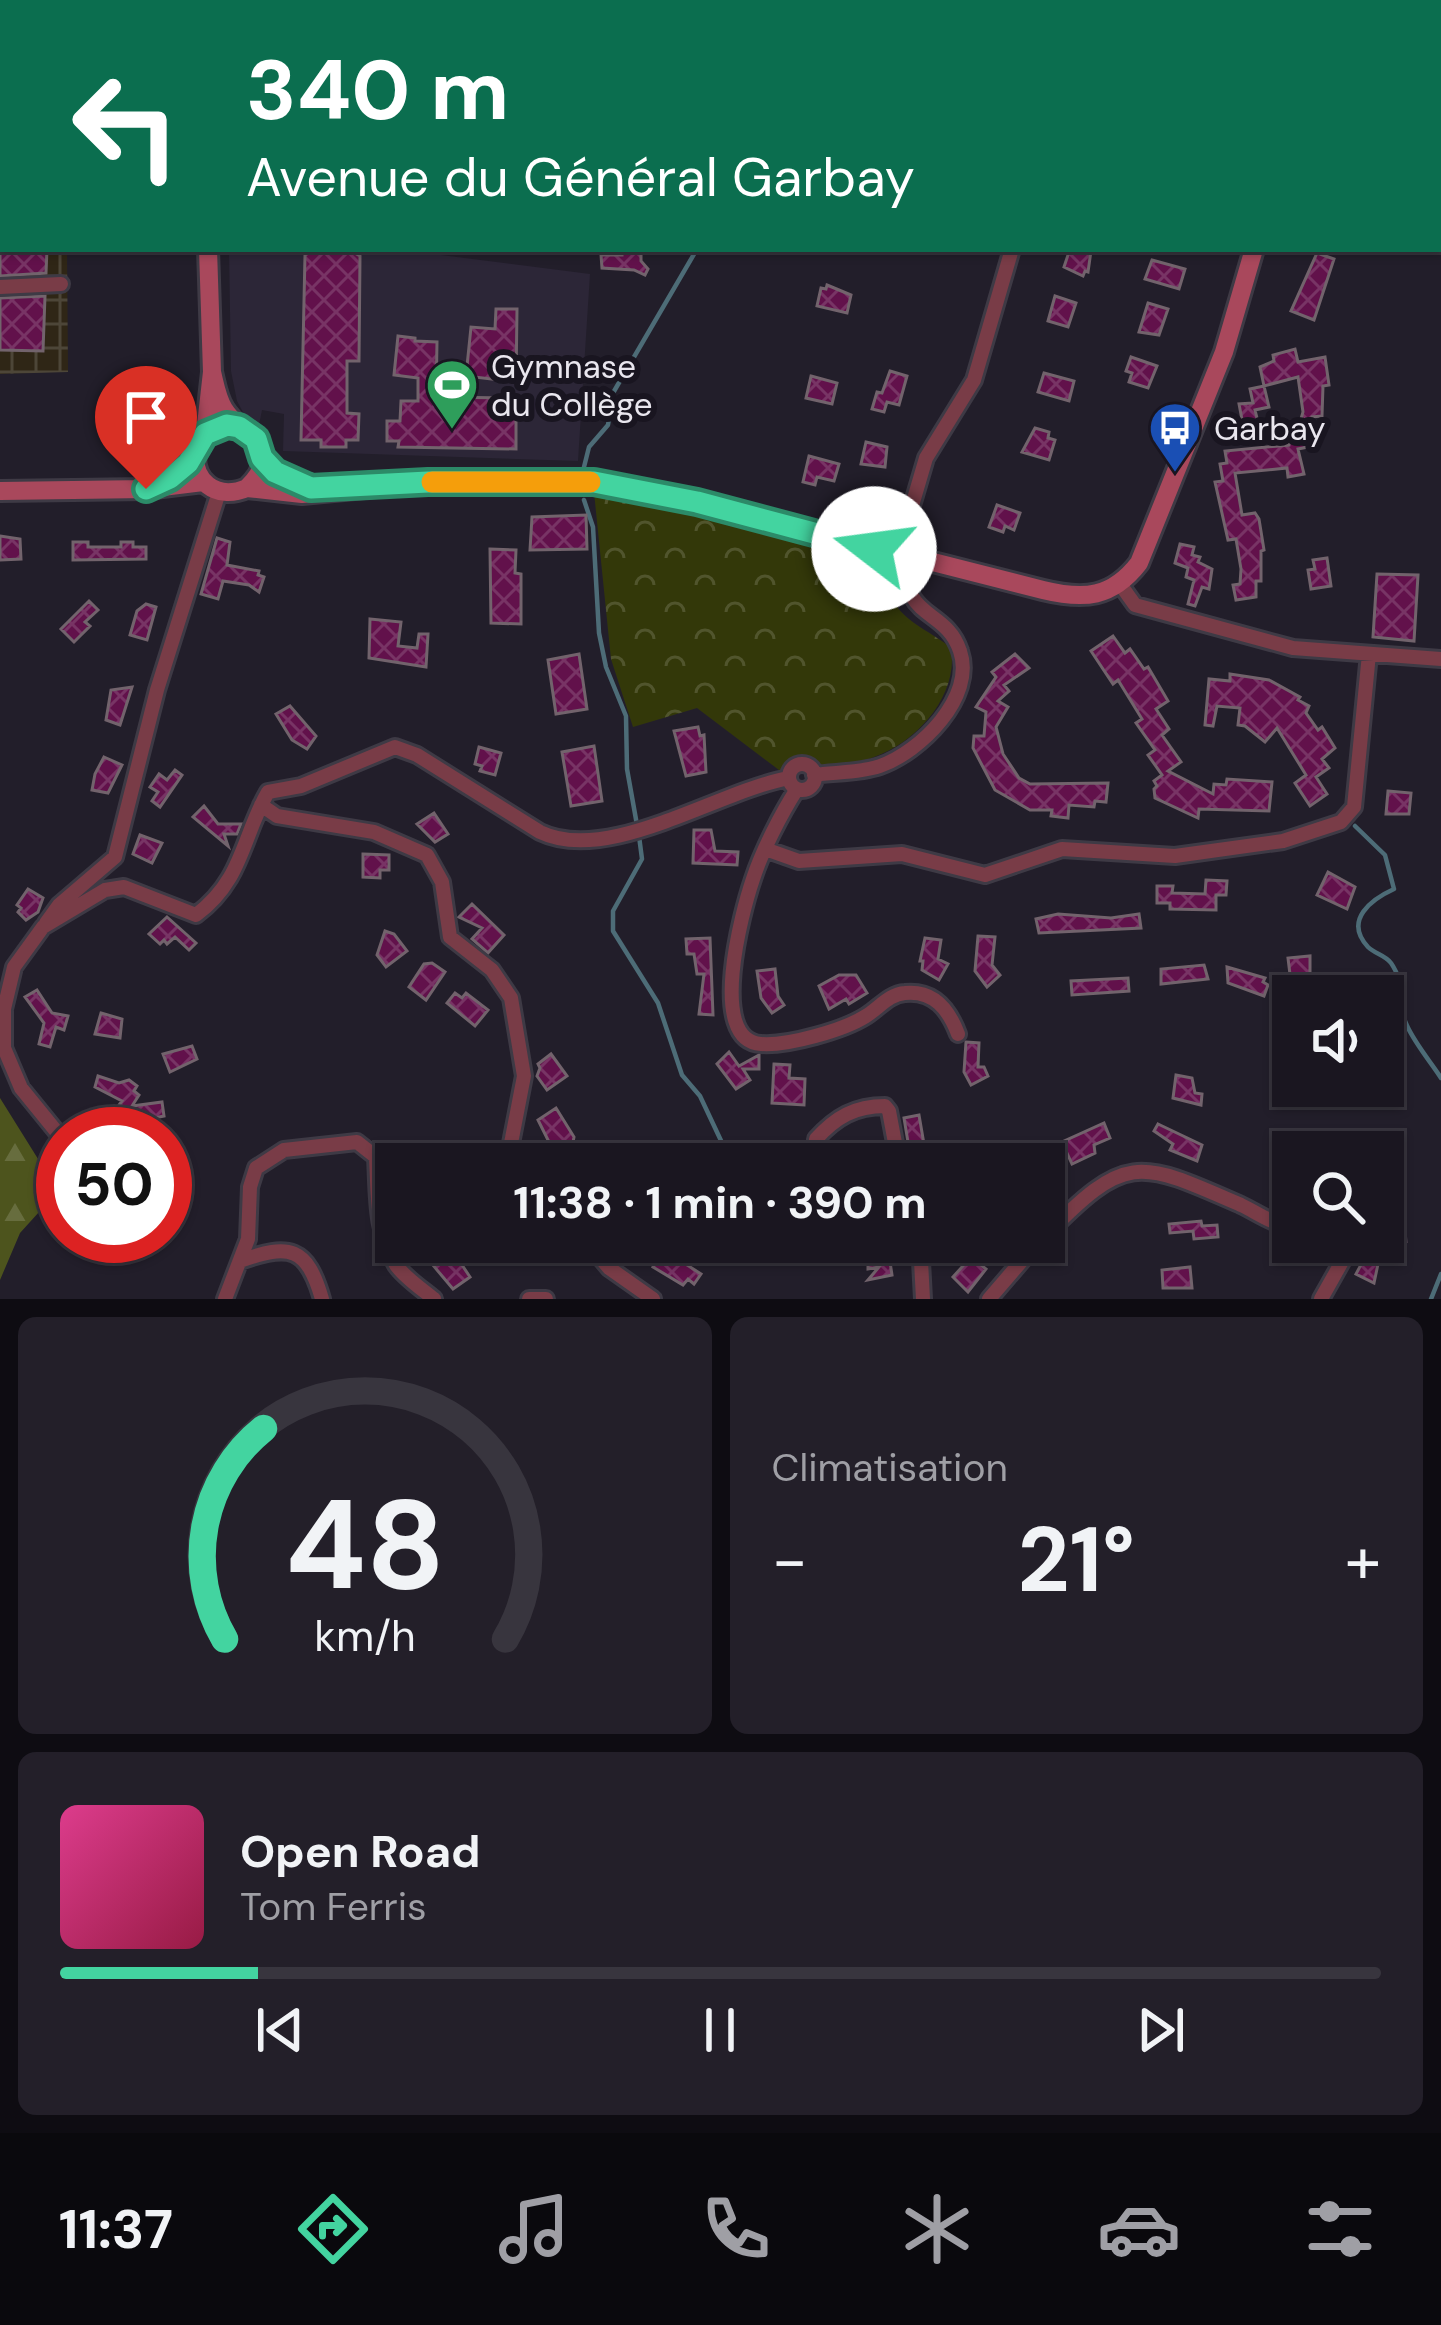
<!DOCTYPE html>
<html lang="fr">
<meta charset="utf-8">
<style>
:root{--surface:#1a1620;--page:#231f29;--text:#f1f3f6;--muted:#9f9fa5;--line:#38353e;--accent:#43d4a0}
body{margin:0;font-family:"DM Sans",sans-serif;background:var(--page);color:var(--text);height:100vh;display:flex;flex-direction:column;font-size:45px;white-space:nowrap}
*{box-sizing:border-box;margin:0}
p{font-size:39px;color:var(--muted)}
.icon{flex:none;width:66px;height:66px;fill:none;stroke:currentColor;stroke-width:2;stroke-linecap:round;stroke-linejoin:round}
.map{position:relative;height:1299px;overflow:hidden}
.side{display:flex;flex-direction:column;gap:18px;padding:18px;background:#0e0c12;flex:1}
.side>*{flex:none}
.top-card{position:absolute;left:0px;top:0px;width:1443px;height:252px;box-shadow:0 3px 9px #0004,0 0 0 3px var(--line);background:#0b6e4f;color:#fff;overflow:hidden}
.fabs{position:absolute;left:1272px;top:975px;display:grid;gap:24px}
.fabs a{display:grid;place-items:center;width:132px;height:132px;border-radius:0px;background:var(--surface);box-shadow:0 3px 9px #0004,0 0 0 3px var(--line);font-size:60px}
.speed{position:absolute;left:36px;top:1107px;display:flex;gap:24px;font-size:60px;font-weight:700;text-align:center}
.speed>*{display:grid;place-content:center;width:156px;height:156px;border-radius:50%;background:var(--surface);box-shadow:0 3px 9px #0004,0 0 0 3px var(--line);line-height:1}
.speed .limit{border:18px solid #d22;background:#fff;color:#111}
.pin{position:absolute;display:grid;place-items:center;width:102px;height:102px;color:#fff;margin:-123px -51px;border-radius:50% 50% 50% 0;rotate:-45deg;box-shadow:0 0 12px #0007}
.pin .icon{rotate:45deg}
.me{position:absolute;width:132px;margin:-66px;rotate:285deg;stroke-linejoin:round;filter:drop-shadow(0 0 9px #0008)}
.turn{display:flex;align-items:center;gap:42px;height:252px;padding:0 48px;font-size:54px}
.turn .icon{width:156px;height:156px;stroke-width:2.5}
.turn b{display:block;font-size:84px;line-height:102px}
.big{font-size:90px;font-weight:700;line-height:1.1}
.side .widget{flex:1;display:flex;flex-direction:column;justify-content:center;gap:18px;min-width:0;padding:0 42px;border-radius:18px;background:var(--page)}
.side .dial{align-items:center;gap:0}
.dial svg{height:312px;overflow:visible;fill:none;stroke:var(--line);stroke-width:7;stroke-linecap:round;text-anchor:middle}
.dial text{fill:var(--text);stroke:none}
.song{display:flex;align-items:center;gap:36px}
.cover{width:144px;height:144px;border-radius:18px;background:linear-gradient(135deg,hsl(330 70% 55%),hsl(340 70% 35%))}
.played{height:12px;border-radius:6px;background:linear-gradient(90deg,var(--accent) 15%,var(--line) 15%)}
.keys{display:flex;justify-content:space-around;direction:ltr}
.heat{display:flex;justify-content:space-between;align-items:center;font-size:66px;direction:ltr}
.side .tiles{flex:1;display:grid;gap:18px;grid-template-columns:1fr 1fr}
.widget:last-child{grid-column:span 2}
.trip{position:absolute;left:375px;top:1143px;width:690px;height:120px;border-radius:0px;background:var(--surface);box-shadow:0 3px 9px #0004,0 0 0 3px var(--line);font-weight:700;line-height:120px;text-align:center}
.menu{display:flex;height:192px;justify-content:space-around;align-items:center;background:#0a090d;color:var(--muted)}
.menu .icon{width:84px;height:84px}
.menu .on{color:var(--accent)}
.menu b{font-size:54px;color:var(--text)}
.map>svg:first-child{display:block}
.industrial{fill:url(#industrial-grid)}
.built{fill:#2c2637}
.forest{fill:url(#forest-firs)}
.park{fill:url(#park-crowns)}
.lines{fill:none;stroke-linecap:round;stroke-linejoin:round}
.stream{stroke:#4d6c77;stroke-width:4.5}
.building{fill:url(#building-cross-hatch);stroke:#72636c;stroke-width:3}
.minor-casing{stroke:#3e3a45;stroke-width:20}
.secondary-casing{stroke:#3e3a45;stroke-width:24}
.minor{stroke:#793c47;stroke-width:14}
.secondary{stroke:#a9485c;stroke-width:18}
.route-casing{stroke:#2c8a68;stroke-width:30}
.route{stroke:#43d4a0;stroke-width:21}
.slow{stroke:#f59e0b;stroke-width:21}
.labels{text-anchor:middle;stroke-width:12;stroke-linejoin:round;paint-order:stroke}
.poi-label{font-size:33px;fill:#e9e6ee;stroke:#191520;text-anchor:start}
</style>
<div class="map">
<svg width="1441" height="1299" viewBox="0 0 1441 1299">
<defs>
<pattern id="industrial-grid" width="8" height="8" patternUnits="userSpaceOnUse" patternTransform="scale(3)"><rect width="8" height="8" fill="#2f2616"/><path d="M0 4h8M4 0v8" fill="none" stroke="#4d4638"/></pattern>
<pattern id="forest-firs" width="22" height="20" patternUnits="userSpaceOnUse" patternTransform="scale(3)"><rect width="22" height="20" fill="#4d541d"/><path d="M5 1l3.5 6h-7zM16 11l3.5 6h-7z" fill="#676d3e"/></pattern>
<pattern id="park-crowns" width="20" height="18" patternUnits="userSpaceOnUse" patternTransform="scale(3)"><rect width="20" height="18" fill="#333809"/><path d="M2 6a3 3 0 1 1 6 0M12 15a3 3 0 1 1 6 0" fill="none" stroke="#51552d"/></pattern>
<pattern id="building-cross-hatch" width="8" height="8" patternUnits="userSpaceOnUse" patternTransform="scale(3)"><rect width="8" height="8" fill="#62114b"/><path d="M0 0l8 8M0 8l8-8" fill="none" stroke="#783465"/></pattern>
</defs>
<rect width="100%" height="100%" fill="#221e2a"/>
<path class="industrial" d="M0,202L3,249H67L68,372L0,374Z"/>
<path class="built" d="M394,249L590,274L578,461L283,451L284,414L262,410L259,425L245,416L237,401L231,371L229,251Z"/>
<path class="forest" d="M0,1098L58,1191L20,1233L0,1280Z"/>
<path class="park" d="M594,492L677,508L881,566L887,603L895,604C908,624 932,632 951,648C959,694 918,742 874,757C845,768 810,768 779,770L697,708L633,727L611,659Z"/>
<g class="lines">
<path class="stream" d="M788,3L789,0
M1390,3L1392,0
M584,467L589,447L608,425L613,393L697,249
M584,500L593,527L599,633L606,667L626,716L627,769L637,825
M1355,826L1385,855L1394,889C1372,899 1343,920 1368,947C1375,954 1385,955 1391,963C1396,970 1400,981 1404,989C1391,1018 1426,1054 1441,1078
M639,836L642,859L613,911V931L658,1003L682,1075L700,1096L732,1164
M770,1242L778,1259
M1431,1299L1441,1274"/>
</g>
<path class="building" d="M0,249H47L46,273L0,276Z
M622,249H641V261L648,269L645,275L634,270L602,268L601,255H622Z
M1070,249L1091,251L1088,272L1085,271L1083,276L1064,267Z
M311,252H353L360,256L359,361H347V413L359,414L358,440H346V447H321V440H301L305,255Z
M1317,253L1334,259L1314,320L1291,311Z
M1152,260L1185,269L1179,289L1145,279Z
M827,285L851,295L847,313L817,306L821,288L826,289Z
M45,296L43,351L0,350V298Z
M1055,296L1076,303L1068,327L1048,321Z
M1148,303L1168,309L1159,335L1139,332Z
M496,309H517L516,382L466,376L471,327L495,329Z
M398,336L415,338V341L437,342L436,397L516,398V449L398,447L399,441H387V421H400L401,401H418V378L394,375Z
M1295,349L1298,362L1325,357L1329,385L1323,386L1322,416L1312,417L1310,425L1313,446L1298,449L1304,474L1288,477L1287,468L1235,473L1242,515L1255,513L1259,519L1264,550L1261,551V581H1256V597L1236,600L1233,585L1240,584L1241,569L1236,539L1228,540L1215,482L1223,481L1220,464L1227,463L1225,451L1289,445L1292,421L1301,419L1303,412L1298,377L1264,386L1260,367L1274,361L1273,355Z
M1131,357L1157,366L1148,388L1129,382L1132,373L1126,371Z
M890,371L907,376L899,405L887,402L884,412L872,409L877,392L882,393Z
M1044,373L1074,381L1069,401L1038,392Z
M811,376L837,383L832,404L806,398Z
M176,384L177,454H140L139,385Z
M1264,386L1269,407L1255,410L1258,422L1243,425L1239,404L1253,403L1250,389Z
M1035,428L1049,432L1048,438L1055,440L1049,460L1022,452Z
M866,442L887,447L885,467L861,464Z
M809,456L839,464L834,481L817,477L815,485L803,482Z
M997,505L1020,513L1014,530L1005,526L1003,532L989,527Z
M586,515L587,549L530,550L532,517Z
M0,536L20,539L21,559L0,560Z
M217,538L230,542L227,565L259,571L258,575L264,577L259,592L249,585L223,581L218,599L201,594Z
M73,542H88V547H121V542H133V547H146V559L73,560Z
M1180,544L1194,547L1192,555L1200,557L1198,562L1212,569L1209,589L1202,587L1195,606L1188,604L1194,580L1186,577L1188,568L1175,563Z
M490,549L516,550L515,573L521,574V624L491,623Z
M1327,558L1331,586L1311,589L1308,570L1315,569L1313,560Z
M1377,574L1418,575L1414,641L1373,637Z
M89,601L98,610L85,622L90,626L74,642L61,629Z
M146,604L156,607L147,640L130,635L137,611Z
M370,619L401,622L398,646L417,648L419,634H428L426,667L369,658Z
M1113,636L1125,653L1130,649L1144,669L1148,667L1168,701L1156,709L1169,729L1162,735L1181,762L1168,771L1213,794L1214,784L1226,785L1227,779L1272,782L1269,811L1199,809L1198,818L1155,798L1154,789L1157,786L1154,781L1162,775L1148,755L1155,750L1136,723L1142,719L1118,680L1113,684L1091,651Z
M579,654L587,709L556,714L548,660Z
M1015,654L1029,668L1004,685L1009,691L998,701L1008,707L996,727L1003,754L1019,778L1030,784L1108,783L1106,802L1095,801L1094,807L1069,805L1068,818L1051,816L1052,810H1030L995,790L973,748L974,736H984L986,712L976,707L996,677L992,672Z
M1230,674L1269,680L1300,697L1298,700L1309,706L1306,713L1318,730L1322,727L1335,748L1322,759L1329,768L1316,777L1327,794L1310,806L1295,783L1306,775L1277,728L1265,742L1245,726L1238,725L1240,708L1217,706L1213,726L1205,725L1209,679L1230,681Z
M132,687L120,725L106,720L111,690Z
M290,706L316,736L307,749L292,740L276,714Z
M698,727L700,736L704,735L706,772L686,776L674,731Z
M594,746L602,801L571,806L562,752Z
M479,747L501,753L495,775L480,771L482,766L475,764Z
M104,757L122,765L108,793L92,790L95,774Z
M175,770L182,775L160,807L152,801L158,792L150,787L159,774L167,780Z
M1388,791L1411,793L1409,814H1386Z
M204,806L218,824H241L237,834H224L228,846L193,817Z
M434,813L448,834L435,842L417,824Z
M694,830H711L715,851L738,852L737,865L693,863Z
M140,835L162,843L152,863L133,854Z
M363,854L389,855V870H380V878L363,877Z
M1328,872L1355,887L1347,909L1317,895Z
M1206,880L1227,881L1226,895H1216V910L1170,909V903H1157V886H1173L1172,893L1205,894Z
M28,889L43,898L38,912L26,920L18,912L21,908L17,905Z
M472,904L504,935L488,953L472,939L482,928L459,917Z
M1058,914L1111,918L1139,914L1141,928L1039,933L1036,919Z
M167,917L196,943L189,950L175,937L167,944L164,940L160,944L149,934Z
M385,931L394,934L407,951L386,967L377,955Z
M978,936L995,937L992,965L1000,975L987,987L975,971Z
M710,938L713,1015L699,1014L704,974H697L694,954H687L686,939Z
M925,938L941,940L938,959L948,964L939,980L922,970L923,961H920Z
M1310,956V988L1292,991L1288,958Z
M432,963L445,972L426,1000L409,987L424,964Z
M1204,965L1208,979L1161,984V969Z
M1227,967L1265,978L1263,982L1268,985L1264,996L1228,983Z
M775,969L778,996L784,1005L772,1013L761,998L757,971Z
M839,975H856L867,993L849,1004L846,999L829,1009L819,986Z
M1128,978L1129,991L1072,995L1071,981Z
M37,990L52,1013L68,1016L64,1030L56,1027L50,1047L39,1044L44,1023L25,997Z
M455,993L462,998L466,993L488,1010L475,1026L447,1003Z
M101,1013L122,1019L120,1038L95,1034Z
M966,1042L979,1043L978,1067H984L988,1076L971,1085L964,1072Z
M192,1046L197,1059L170,1072L163,1054Z
M729,1052L739,1066L759,1055V1069H743L750,1080L736,1089L717,1064Z
M551,1054L567,1076L547,1090L537,1076L540,1068L538,1064Z
M774,1064L790,1065L789,1078L805,1079L804,1105L772,1103Z
M1176,1075L1192,1078L1195,1093L1202,1094L1201,1105L1173,1098Z
M98,1076L119,1083L129,1080L137,1086L134,1091L139,1095L132,1106L162,1102L164,1116L140,1121L119,1105L122,1101L95,1087Z
M556,1108L574,1137L573,1142L555,1154L538,1120Z
M919,1115L925,1150L933,1149L935,1162L917,1164L908,1142L904,1118Z
M1104,1123L1110,1138L1094,1145L1095,1153L1072,1164L1062,1142Z
M1158,1124L1202,1145L1197,1161L1170,1150L1173,1144L1154,1131Z
M1383,1189L1404,1216L1406,1243L1396,1226L1383,1229Z
M1201,1221L1202,1226L1217,1225L1218,1237L1194,1239L1193,1231L1170,1233L1169,1224Z
M868,1242H887L892,1275L868,1280L879,1267L868,1269Z
M1370,1248L1381,1250L1374,1283L1356,1274Z
M664,1250L701,1274L694,1284L688,1279L683,1285L653,1267Z
M444,1254L452,1264L458,1259L470,1277L453,1289L432,1264Z
M971,1257L986,1269L968,1292L953,1277Z
M1190,1267L1192,1288H1163L1162,1270Z"/>
<g class="lines">
<g class="minor-casing">
<path id="minor" d="M0,287L61,284
M906,526L926,458L974,380L1012,249
M1120,584L1135,605L1293,648L1441,659
M789 777a13 13 0 1 1 26 0a13 13 0 1 1-26 0Z
M814,775C835,772 860,773 880,766C920,752 976,697 960,651C946,607 897,619 910,559
M797,789C781,814 762,851 753,879C742,911 707,1041 761,1044C788,1046 844,1030 866,1016C879,1008 889,994 905,993C934,990 949,1010 958,1034
M261,805L277,816L374,832L427,855L442,882L450,937L492,970L511,998L524,1076L507,1164
M768,850L799,861L902,854L985,875L1062,849L1175,856L1283,841L1341,822L1354,807L1369,654
M46,923L59,905L115,857L157,690L219,492
M816,1164V1139C836,1117 855,1106 885,1106L889,1111L899,1164
M63,1170L60,1136L21,1088L4,1048V1009L14,967L43,927L105,890L124,887L196,915C243,880 242,837 268,792L301,786L395,747L417,755L540,832C608,865 718,791 789,778
M1044,1237C1126,1153 1137,1159 1241,1205C1260,1214 1271,1224 1293,1226
M587,1242L609,1268L653,1299
M920,1242L923,1299
M240,1261C290,1243 307,1247 322,1299
M225,1299L248,1239L250,1187L256,1168L284,1150L357,1142L376,1157C378,1193 376,1234 396,1265C405,1278 422,1289 434,1299
M529,1299H546
M989,1299L1038,1242
M1321,1299L1353,1242"/>
</g>
<g class="secondary-casing">
<path id="secondary" d="M181,0L182,3
M1440,186H1441
M212,372C215,384 217,398 224,409C241,437 287,449 247,488C216,501 190,481 196,447L215,427H239
M205,434L212,372L208,249
M262,458L286,479L313,489
M247,488L302,494L428,482H594L697,502L1043,590C1084,600 1112,598 1139,563L1224,352L1254,249
M0,491L146,489L203,482"/>
</g>
<use href="#minor" class="minor"/>
<use href="#secondary" class="secondary"/>
</g>
<g class="lines">
<g class="route-casing">
<path id="route" d="M146,489L170,478L188,463L205,434L227,425L239,427L256,439L262,458L275,472L311,488L428,482H594L697,502L874,549"/>
</g>
<use href="#route" class="route"/>
<path class="slow" d="M432,482H590"/>
</g>
<defs>
<g id="stadium-pin" transform="scale(2.7)"><path d="M0 17L-7.5 6A9.5 9.5 0 1 1 7.5 6Z" fill="#2e9e5b" stroke="#191520"/><path d="M0-5a6.5 5 0 1 0 0 10a6.5 5 0 1 0 0-10ZM-3.5-1.8h7v3.6h-7Z" fill="#fff"/></g>
<g id="bus-pin" transform="scale(2.7)"><path d="M0 17L-7.5 6A9.5 9.5 0 1 1 7.5 6Z" fill="#1a4fb4" stroke="#191520"/><path d="M-5-6H5V4H4V6H2V4H-2V6H-4V4H-5ZM-3.5-4V0h7V-4ZM-3.5 1.2v1.5H-2V1.2ZM2 1.2v1.5H3.5V1.2Z" fill="#fff"/></g>
</defs>
<g fill-rule="evenodd">
<use href="#stadium-pin" x="452" y="385"/>
<use href="#bus-pin" x="1175" y="428"/>
</g>
<g class="labels">
<g class="poi-label">
<text x="491" y="378">Gymnase<tspan x="491" dy="38">du Collège</tspan></text>
<text x="1214" y="440">Garbay</text>
</g>
</g>
</svg>
<div class="fabs">
<a><svg class="icon" aria-label="sound" viewBox="0 0 24 24"><path d="M4 9h4l5-4v14l-5-4H4zM17 9q2 3 0 6"/></svg></a>
<a><svg class="icon" aria-label="search" viewBox="0 0 24 24"><circle cx="10" cy="10" r="6"/><path d="M15 15l6 6"/></svg></a>
</div>
<div class="speed"><div class="limit">50</div></div>
<div class="pin" style="left:146px;top:489px;background:#d93025"><svg class="icon" aria-label="arrive" viewBox="0 0 24 24"><path d="M6 21V4h12l-3 4 3 4H6"/></svg></div>
<svg class="me" style="left:874px;top:549px" viewBox="-20 -20 40 40"><circle r="19" fill="#fff"/><path d="M0-13L10 11 0 6-10 11z" fill="#43d4a0"/></svg>
<div class="trip">11:38 · 1 min · 390 m</div>
<div class="top-card">
<div class="turn"><svg class="icon" aria-label="left" viewBox="0 0 24 24"><path d="M17 20v-9H6M10 6l-5 5 5 5"/></svg><div><b>340 m</b>Avenue du Général Garbay</div></div>
</div>
</div>
<section class="side">
<div class="tiles">
<div class="widget dial"><svg viewBox="0 0 100 80">
<path d="M14 69A42 42 0 1 1 86 69"/>
<path d="M14 69A42 42 0 0 1 24 15" stroke="#43d4a0"/>
<text x="50" y="56" font-size="32" font-weight="700">48</text>
<text x="50" y="72" font-size="11">km/h</text>
</svg></div>
<div class="widget"><p>Climatisation</p>
<div class="heat"><a>−</a><b class="big">21°</b><a>+</a></div>
</div>
<div class="widget">
<div class="song"><i class="cover"></i><div><b>Open Road</b><p>Tom Ferris</p></div></div>
<div class="played"></div>
<div class="keys"><svg class="icon" aria-label="previous" viewBox="0 0 24 24"><path d="M18 5L8 12l10 7zM5 5v14"/></svg><svg class="icon" aria-label="pause" viewBox="0 0 24 24"><path d="M8 5v14M16 5v14"/></svg><svg class="icon" aria-label="next" viewBox="0 0 24 24"><path d="M6 5l10 7-10 7zM19 5v14"/></svg></div>
</div>
</div>
</section>
<nav class="menu">
<b>11:37</b>
<svg class="icon on" aria-label="directions" viewBox="0 0 24 24"><path d="M12 3l9 9-9 9-9-9zM9 14v-3h6M13 9l2 2-2 2"/></svg>
<svg class="icon" aria-label="music" viewBox="0 0 24 24"><path d="M9 18V5l10-2v13"/><circle cx="6" cy="18" r="3"/><circle cx="16" cy="16" r="3"/></svg>
<svg class="icon" aria-label="phone" viewBox="0 0 24 24"><path d="M5 4h4l2 5-3 2q2 4 5 5l2-3 5 2v4C11 20 4 13 5 4z"/></svg>
<svg class="icon" aria-label="climate" viewBox="0 0 24 24"><path d="M12 3v18M4 7l16 10M4 17L20 7"/></svg>
<svg class="icon" aria-label="car" viewBox="0 0 24 24"><path d="M5 17H2v-5l4-1 3-4h7l3 4 3 1v5h-3M9 17h6M6 11h13"/><circle cx="7" cy="17" r="2"/><circle cx="17" cy="17" r="2"/></svg>
<svg class="icon" aria-label="filters" viewBox="0 0 24 24"><path d="M4 7h16M4 17h16"/><circle cx="9" cy="7" r="2"/><circle cx="15" cy="17" r="2"/></svg>
</nav>
